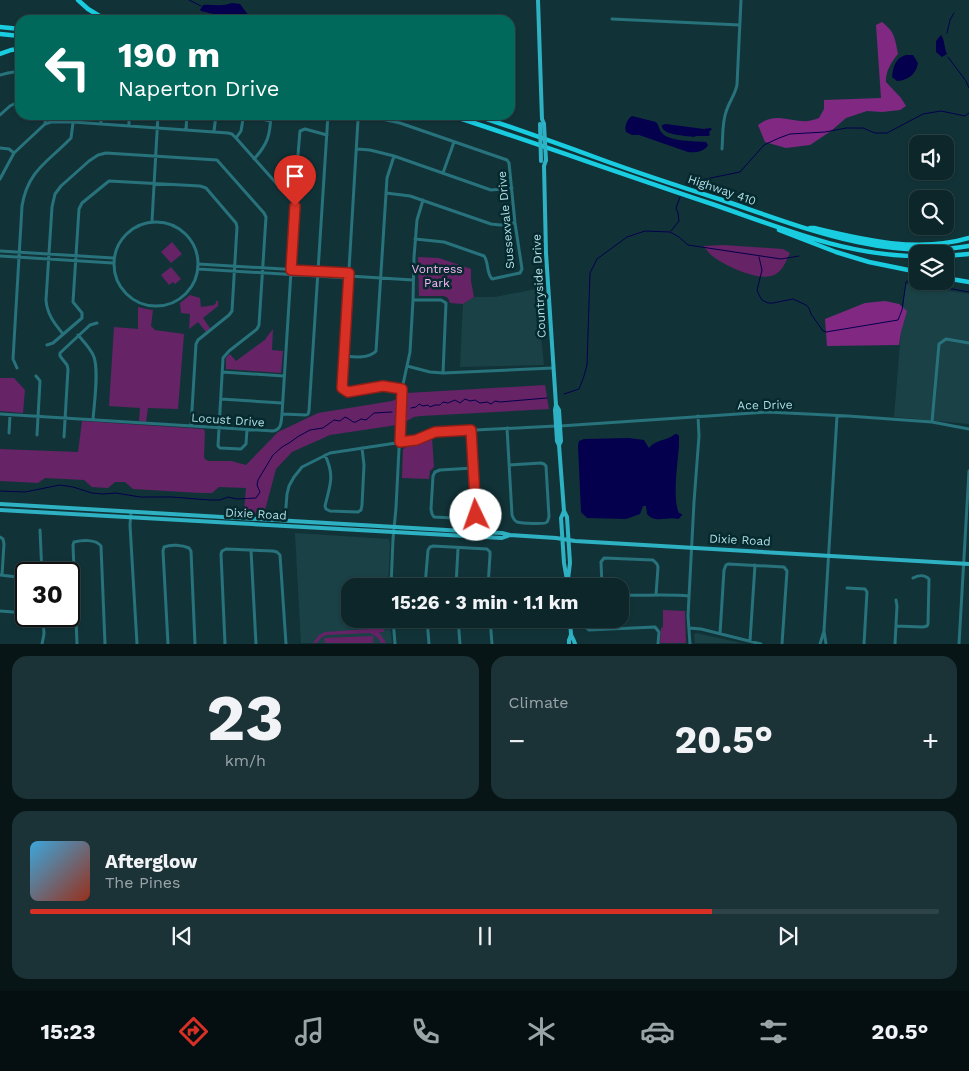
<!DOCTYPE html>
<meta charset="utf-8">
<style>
:root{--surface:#0d262a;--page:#1b3236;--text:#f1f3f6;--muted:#9aa5a8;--line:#2d4347;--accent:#d93025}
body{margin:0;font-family:"Work Sans",sans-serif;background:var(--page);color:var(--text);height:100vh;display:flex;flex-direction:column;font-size:19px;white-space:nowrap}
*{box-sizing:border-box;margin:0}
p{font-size:16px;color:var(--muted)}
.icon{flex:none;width:28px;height:28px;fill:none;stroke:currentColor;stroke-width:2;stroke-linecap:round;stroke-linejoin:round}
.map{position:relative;height:644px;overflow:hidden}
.panel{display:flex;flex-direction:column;gap:12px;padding:12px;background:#071517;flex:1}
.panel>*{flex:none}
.banner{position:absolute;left:15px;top:15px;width:500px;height:105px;border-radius:15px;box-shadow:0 1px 4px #0004,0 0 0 1px var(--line);background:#00695c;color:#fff;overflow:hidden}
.tools{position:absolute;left:909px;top:135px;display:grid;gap:10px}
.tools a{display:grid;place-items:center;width:45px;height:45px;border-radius:10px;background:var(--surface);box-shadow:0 1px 4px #0004,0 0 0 1px var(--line);font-size:25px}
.speed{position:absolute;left:15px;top:562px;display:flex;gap:10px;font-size:25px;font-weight:700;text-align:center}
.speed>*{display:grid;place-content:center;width:65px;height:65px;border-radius:50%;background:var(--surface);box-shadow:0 1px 4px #0004,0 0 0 1px var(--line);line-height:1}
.speed .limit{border:2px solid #111;border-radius:8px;background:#fff;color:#111}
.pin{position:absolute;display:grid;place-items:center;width:42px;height:42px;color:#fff;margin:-51px -21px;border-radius:50% 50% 50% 0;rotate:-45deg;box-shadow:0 0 5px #0007}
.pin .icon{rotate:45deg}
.me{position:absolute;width:55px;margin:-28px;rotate:357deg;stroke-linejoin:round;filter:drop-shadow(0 0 4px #0008)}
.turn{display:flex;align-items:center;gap:18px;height:105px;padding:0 20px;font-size:22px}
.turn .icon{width:65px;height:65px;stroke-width:2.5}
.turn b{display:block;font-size:35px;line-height:42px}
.big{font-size:38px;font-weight:700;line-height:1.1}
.panel .widget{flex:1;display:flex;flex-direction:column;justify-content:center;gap:8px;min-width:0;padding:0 18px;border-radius:15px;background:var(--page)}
.panel .dial{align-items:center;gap:0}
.dial b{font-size:65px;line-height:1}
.song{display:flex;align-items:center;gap:15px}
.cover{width:60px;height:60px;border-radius:8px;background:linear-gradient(135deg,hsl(200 70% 55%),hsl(10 70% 35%))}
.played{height:5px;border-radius:2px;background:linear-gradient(90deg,var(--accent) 75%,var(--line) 75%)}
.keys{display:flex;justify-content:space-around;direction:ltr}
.heat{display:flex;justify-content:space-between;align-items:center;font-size:28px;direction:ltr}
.panel .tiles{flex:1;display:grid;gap:12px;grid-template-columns:1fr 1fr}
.widget:last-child{grid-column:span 2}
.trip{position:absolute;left:341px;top:578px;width:288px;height:50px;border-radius:15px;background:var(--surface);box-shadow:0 1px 4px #0004,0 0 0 1px var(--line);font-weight:700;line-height:50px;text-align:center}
.dock{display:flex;height:80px;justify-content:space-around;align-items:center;background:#050f11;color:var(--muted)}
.dock .icon{width:35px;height:35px}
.dock .current{color:var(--accent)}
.dock b{font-size:22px;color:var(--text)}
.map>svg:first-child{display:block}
.built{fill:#1a4146}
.green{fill:#662366}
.forest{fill:#812982}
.water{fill:#04004d}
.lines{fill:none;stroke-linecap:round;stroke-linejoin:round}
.stream{stroke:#04004d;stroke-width:1}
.minor{stroke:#28727c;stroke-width:3}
.major{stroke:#2eb2c3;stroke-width:4}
.highway{stroke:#1acce0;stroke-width:4.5}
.major-bridge{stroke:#2eb2c3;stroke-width:4}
.route-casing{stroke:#8d1f18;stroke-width:12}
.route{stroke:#d93025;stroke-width:9}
.labels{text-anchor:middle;stroke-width:5;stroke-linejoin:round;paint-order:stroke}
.street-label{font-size:12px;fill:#afdfe6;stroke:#06292e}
.park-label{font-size:12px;fill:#fbb7f9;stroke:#06292e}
</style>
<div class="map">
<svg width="969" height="644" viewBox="0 0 969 644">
<rect width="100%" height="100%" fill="#113338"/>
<path class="built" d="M905,284L969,294V424L894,417Z
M536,289L544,365L460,367L463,304L474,297H495Z
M295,533L389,539L390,543L388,586H350V619H389L392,643H301Z
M696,633L741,643H695L694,635Z"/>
<path class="green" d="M172,242L182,254L171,263L161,252Z
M724,245L783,249L790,253C786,261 783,271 774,275C758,282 723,265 711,255C708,252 706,249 703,246Z
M418,257L439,258L471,269V281L474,297L463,304L450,303L448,298L444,296H419Z
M171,267L181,279L175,284L173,282L169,285L161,275Z
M190,295L200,298L201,307L214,305L216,303V301H218V306L203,318L210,328L206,332L198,322L189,329L190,314L181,313L180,303Z
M138,307L146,309L153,310L151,326L155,330L184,334L178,409L148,408L146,422L139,421L140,408L109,406L114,327L138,329Z
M273,329L272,350L283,351L281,373L226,369V358L230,354L236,361L266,339V338Z
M0,378H14L25,390L23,413L0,411Z
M545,385L549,409L421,416L414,417L405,422L407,393Z
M398,398L397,425L330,435L292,452L276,469L264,514L244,512L246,488L219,487L212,493H201L133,489L125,482H115L108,488L92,487L84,480L45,478L38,483L0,481V449L78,452L82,421L203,429L205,431L204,458L208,461H231L246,465L278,432L318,413L392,401Z
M432,438L434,467L430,471L429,479L402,478L403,449L405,448L406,446L418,444Z
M663,610L685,611L686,643H660L661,628L663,627Z
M384,628V632H379L386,643H381L377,637L370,633L326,635L321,638L317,643H313L319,635L325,632Z
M373,636V643H325L324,638Z"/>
<path class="forest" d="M882,22C895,32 895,39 898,54C892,61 885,72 886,82L901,98L906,106L900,110L882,112L867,111L846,118L831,131L810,145L786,148L765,142L758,125C774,113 784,120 802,121C807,122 813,120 819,118L824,109V100L881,98L876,25Z
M885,301L899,304L907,311L901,332L899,345L827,346L825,319L865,303Z"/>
<path class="water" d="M232,3L240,4L252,20H233L222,16L201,11L200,10L203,5C214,4 221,7 232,3Z
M941,35C945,40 944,48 947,54L942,57L936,52V41Z
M906,55H913L918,63C916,74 909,80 897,81L892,77C893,67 895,58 906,55Z
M632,116L656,122C659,125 659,130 662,133C669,142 696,141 706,142L708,145C704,152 695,153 688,152L639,135H632L626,132C624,127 627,119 632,116Z
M666,124L704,129L710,128L712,129L709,132L710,135L708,136H696L694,137C687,136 667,135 663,129C662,128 662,126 662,125Z
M675,434H677L679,436V445C678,461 672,500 679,513L682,514V516H680L681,517L678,519C668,516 655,524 647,514L646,506H643L640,514L626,519L587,518L581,512L578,446L579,441L584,439L629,438L644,440L649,448C656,439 667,441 675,434Z"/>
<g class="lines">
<path class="stream" d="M189,0L201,6
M947,33L950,20L954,13
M948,57L966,81L969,88
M686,183L740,172L764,145L779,138L790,134L825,132L846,128H863L875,133H887L923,114L941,111L965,116L969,113
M671,231L679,221L678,213L676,208L680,197
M759,257L762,270L757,290L759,295L762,300L768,303H773L793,299L806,305L809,308L811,314L823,331L826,332L898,320L902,310L906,282L908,281L969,292
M564,394L579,389L584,376L587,365L590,273L597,259L627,237L645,231L670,232L679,237L688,245L781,259L799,256
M411,408L416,407L419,404L423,406L428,405L430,407L435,405H440L443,402L448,403L455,400L460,403L465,399L470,401L475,400L480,403L487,402L491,404L495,401L500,402L547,398
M0,491L25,492L60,485L73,487L92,493L103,494L116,493L140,497H172L210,500H220L228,497L237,499L256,498L260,492L257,485L258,480L273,455L282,447L289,443L299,436L310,430L323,428L334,420L340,421L345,417L349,419L353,422H356L361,419L366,420L374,413L392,412"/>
<path class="minor" d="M612,19L740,25
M0,75L8,73L20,71
M0,115L10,106L20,101
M364,115L400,123L507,160L509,163L515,223L522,269L520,273L492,279C486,273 489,262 484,256L444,242L415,239
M364,115L360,117L358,120L342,386L343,389L348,392L383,387L402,389
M45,124L46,115
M101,124V115
M129,126V115
M186,129L187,115
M214,131L216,115
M236,138L241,131L243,119L245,117L250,116L270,121
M0,148L9,149L14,153
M357,149L370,150L394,156L491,190L512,188
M722,149C723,137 722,123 726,112C729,102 735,95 737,85L741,0
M254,159C268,144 270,135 271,115
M443,173L454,142
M0,179L14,153L45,124L51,122H73L228,133L232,134L236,138L293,202L295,208L282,414C281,422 282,429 273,431L0,414
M386,193L410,196L491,224L500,225L515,223
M289,198L294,194L295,190L300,131L305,129L327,135
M152,221L158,115
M114 264a42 42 0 1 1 84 0a42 42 0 1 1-84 0Z
M0,251L113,258
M0,256L113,263
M198,264L349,273
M198,269L349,278
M349,276L413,280
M413,300H441L446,303L443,373
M63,334C54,323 47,314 46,300L52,207L55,194L61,186L89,161L98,155L106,153L217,160L264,213L266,217L259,325L257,329L229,351L223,358L218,446L220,448L241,449L246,444L247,430
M78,335C84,342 91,349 94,357C99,372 94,404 93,420
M47,345L53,343L82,318V313L73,302L79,209L82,203L109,181L200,186L206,188L236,223L237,227L232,311L229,315L198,340L196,344L191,426
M344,356C354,357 369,359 376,351L387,178L394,156
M407,366L430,372L443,373L553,368
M17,368L13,359L22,206C28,170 48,162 71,138L74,115
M222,372L284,376
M36,376L40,381L37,435
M221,399L282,403
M282,414L306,415L308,414L309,411L328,115
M932,422L939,344L946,339L969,343
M560,426L767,412L848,416L932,422L969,429
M507,428L512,515C514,519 513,520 517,522C521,523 545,525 547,522C548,521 548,519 549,517L546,466L544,464L541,463L509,465
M471,430L476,513L475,517L472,519L434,517L432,514L431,509L433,476L435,472L440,470L473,468
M9,433L10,415
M64,437L68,369L67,365L60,356V353L90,325L97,323
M325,455C335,476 330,485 325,506L326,509L330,511L358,512L361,510L362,505L364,465L362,448
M131,512L130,525L137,644
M285,520L287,494L289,486L294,477L302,467L330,453L416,440L435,432L556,426
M40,530L42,574
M0,537L3,539L4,544L2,575
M251,550L256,644
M0,575L26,578
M69,581H75
M391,586L393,539L396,508L402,389L410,352L413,300L414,257L417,220L423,200
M425,586L428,550L430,547L433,546L487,549L490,552V555L488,586
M456,586L458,548
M602,586L601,562L604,558L653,560L657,564L658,567L656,595
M847,588L865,589L867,592L864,644
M620,595C643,596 666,594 689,596
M0,611L26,613
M393,619L395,644
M427,619L429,644
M458,619L460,644
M490,619L492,644
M582,619L583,625L589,630L655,627L659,632L658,644
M896,626L923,627L927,626L928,624L929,579C924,574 919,575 913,578
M689,628L701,629L761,644
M720,634L724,570L726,565L728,564L784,567L787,571L782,644
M750,641L755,565
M42,644L44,634L43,616
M77,644L73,545L74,542C82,540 96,539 101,546L105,644
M168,644L163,551L164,547C171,544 182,545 189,548L191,551L195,644
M225,644L221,554L222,551L226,549L273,551L277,552L280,555L286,644
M690,644L688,616L694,502L699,436L698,416
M820,644L824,631
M826,644L824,631L837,416
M895,644L897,606L896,600
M959,644L969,471"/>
<path class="major" d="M538,0L542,119L544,124
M546,160L544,166L546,253L556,405L555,410L557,441L559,445L564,511L567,517L570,563L568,579
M556,405L559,410L561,441L559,445
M0,504L481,532L502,533L510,535L556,538L575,541L969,564
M0,510L502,538L510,535
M564,511L561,518L564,563L568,586
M571,635L574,641L575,644
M569,644V640L571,635L570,619"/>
<path class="highway" d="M78,0L88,9L106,20
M0,27L20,29
M0,34L20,36
M0,54L11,50L20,49
M450,115C538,144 625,175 712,204C779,227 846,256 918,256
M475,115C517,129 559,144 600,159C641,174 681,187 722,200C802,227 883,261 969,246
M810,228H814C863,240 919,253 969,238
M779,230L836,252L869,262L918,272
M945,256L969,254
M945,278L969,282"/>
<path class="major-bridge" d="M540,124L541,161
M544,124L546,160"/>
</g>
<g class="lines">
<g class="route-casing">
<path id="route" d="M295,206L291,270L349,273L342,388L348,392L383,386L402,389L400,442L416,440L435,432L471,430L476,515"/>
</g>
<use href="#route" class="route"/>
</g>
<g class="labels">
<g class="street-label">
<text transform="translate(722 190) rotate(19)" y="4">Highway 410</text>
<text transform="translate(506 220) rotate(-95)" y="4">Sussexvale Drive</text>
<text transform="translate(539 286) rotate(-93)" y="4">Countryside Drive</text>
<text transform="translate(765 405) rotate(-1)" y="4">Ace Drive</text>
<text transform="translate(228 420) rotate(4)" y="4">Locust Drive</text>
<text transform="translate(256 514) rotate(3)" y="4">Dixie Road</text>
<text transform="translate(740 540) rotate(3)" y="4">Dixie Road</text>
</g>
<g class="park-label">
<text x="437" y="273">Vontress<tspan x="437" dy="14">Park</tspan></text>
</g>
</g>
</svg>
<div class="tools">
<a><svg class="icon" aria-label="sound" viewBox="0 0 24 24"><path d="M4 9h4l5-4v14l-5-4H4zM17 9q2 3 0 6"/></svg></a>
<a><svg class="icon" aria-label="search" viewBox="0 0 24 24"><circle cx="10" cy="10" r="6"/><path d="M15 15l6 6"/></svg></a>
<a><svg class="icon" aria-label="layers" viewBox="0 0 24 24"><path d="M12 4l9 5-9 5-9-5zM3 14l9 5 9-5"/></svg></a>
</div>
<div class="speed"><div class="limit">30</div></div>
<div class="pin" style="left:295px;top:206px;background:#d93025"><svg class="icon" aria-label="arrive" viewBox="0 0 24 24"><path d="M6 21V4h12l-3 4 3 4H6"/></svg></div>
<svg class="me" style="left:476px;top:515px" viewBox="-20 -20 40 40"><circle r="19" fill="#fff"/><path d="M0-13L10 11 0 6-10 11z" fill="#d93025"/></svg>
<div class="trip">15:26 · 3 min · 1.1 km</div>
<div class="banner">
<div class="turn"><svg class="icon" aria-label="left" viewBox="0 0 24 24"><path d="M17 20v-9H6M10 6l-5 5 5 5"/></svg><div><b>190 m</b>Naperton Drive</div></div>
</div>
</div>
<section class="panel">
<div class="tiles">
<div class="widget dial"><b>23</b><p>km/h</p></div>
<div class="widget"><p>Climate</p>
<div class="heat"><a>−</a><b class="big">20.5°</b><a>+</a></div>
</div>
<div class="widget">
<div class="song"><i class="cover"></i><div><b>Afterglow</b><p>The Pines</p></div></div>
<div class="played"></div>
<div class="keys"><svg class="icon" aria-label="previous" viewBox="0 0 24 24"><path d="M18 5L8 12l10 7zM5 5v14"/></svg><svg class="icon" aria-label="pause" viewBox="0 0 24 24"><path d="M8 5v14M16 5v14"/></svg><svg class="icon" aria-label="next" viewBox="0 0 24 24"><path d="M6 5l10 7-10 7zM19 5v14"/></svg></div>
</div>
</div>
</section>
<nav class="dock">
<b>15:23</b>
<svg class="icon current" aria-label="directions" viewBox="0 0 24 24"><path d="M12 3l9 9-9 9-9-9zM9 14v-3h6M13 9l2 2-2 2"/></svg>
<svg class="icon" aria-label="music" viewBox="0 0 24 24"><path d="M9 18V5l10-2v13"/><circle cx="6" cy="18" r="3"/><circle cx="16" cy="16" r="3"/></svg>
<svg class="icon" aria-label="phone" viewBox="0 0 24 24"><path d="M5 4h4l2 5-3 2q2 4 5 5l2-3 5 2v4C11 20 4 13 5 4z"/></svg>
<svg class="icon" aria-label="climate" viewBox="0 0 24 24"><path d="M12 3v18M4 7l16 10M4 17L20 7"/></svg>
<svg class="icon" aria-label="car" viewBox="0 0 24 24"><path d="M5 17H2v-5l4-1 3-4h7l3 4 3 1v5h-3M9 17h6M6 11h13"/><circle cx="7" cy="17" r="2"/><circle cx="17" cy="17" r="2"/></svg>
<svg class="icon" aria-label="filters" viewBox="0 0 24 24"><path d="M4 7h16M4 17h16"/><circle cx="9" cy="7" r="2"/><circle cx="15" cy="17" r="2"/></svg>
<b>20.5°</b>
</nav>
